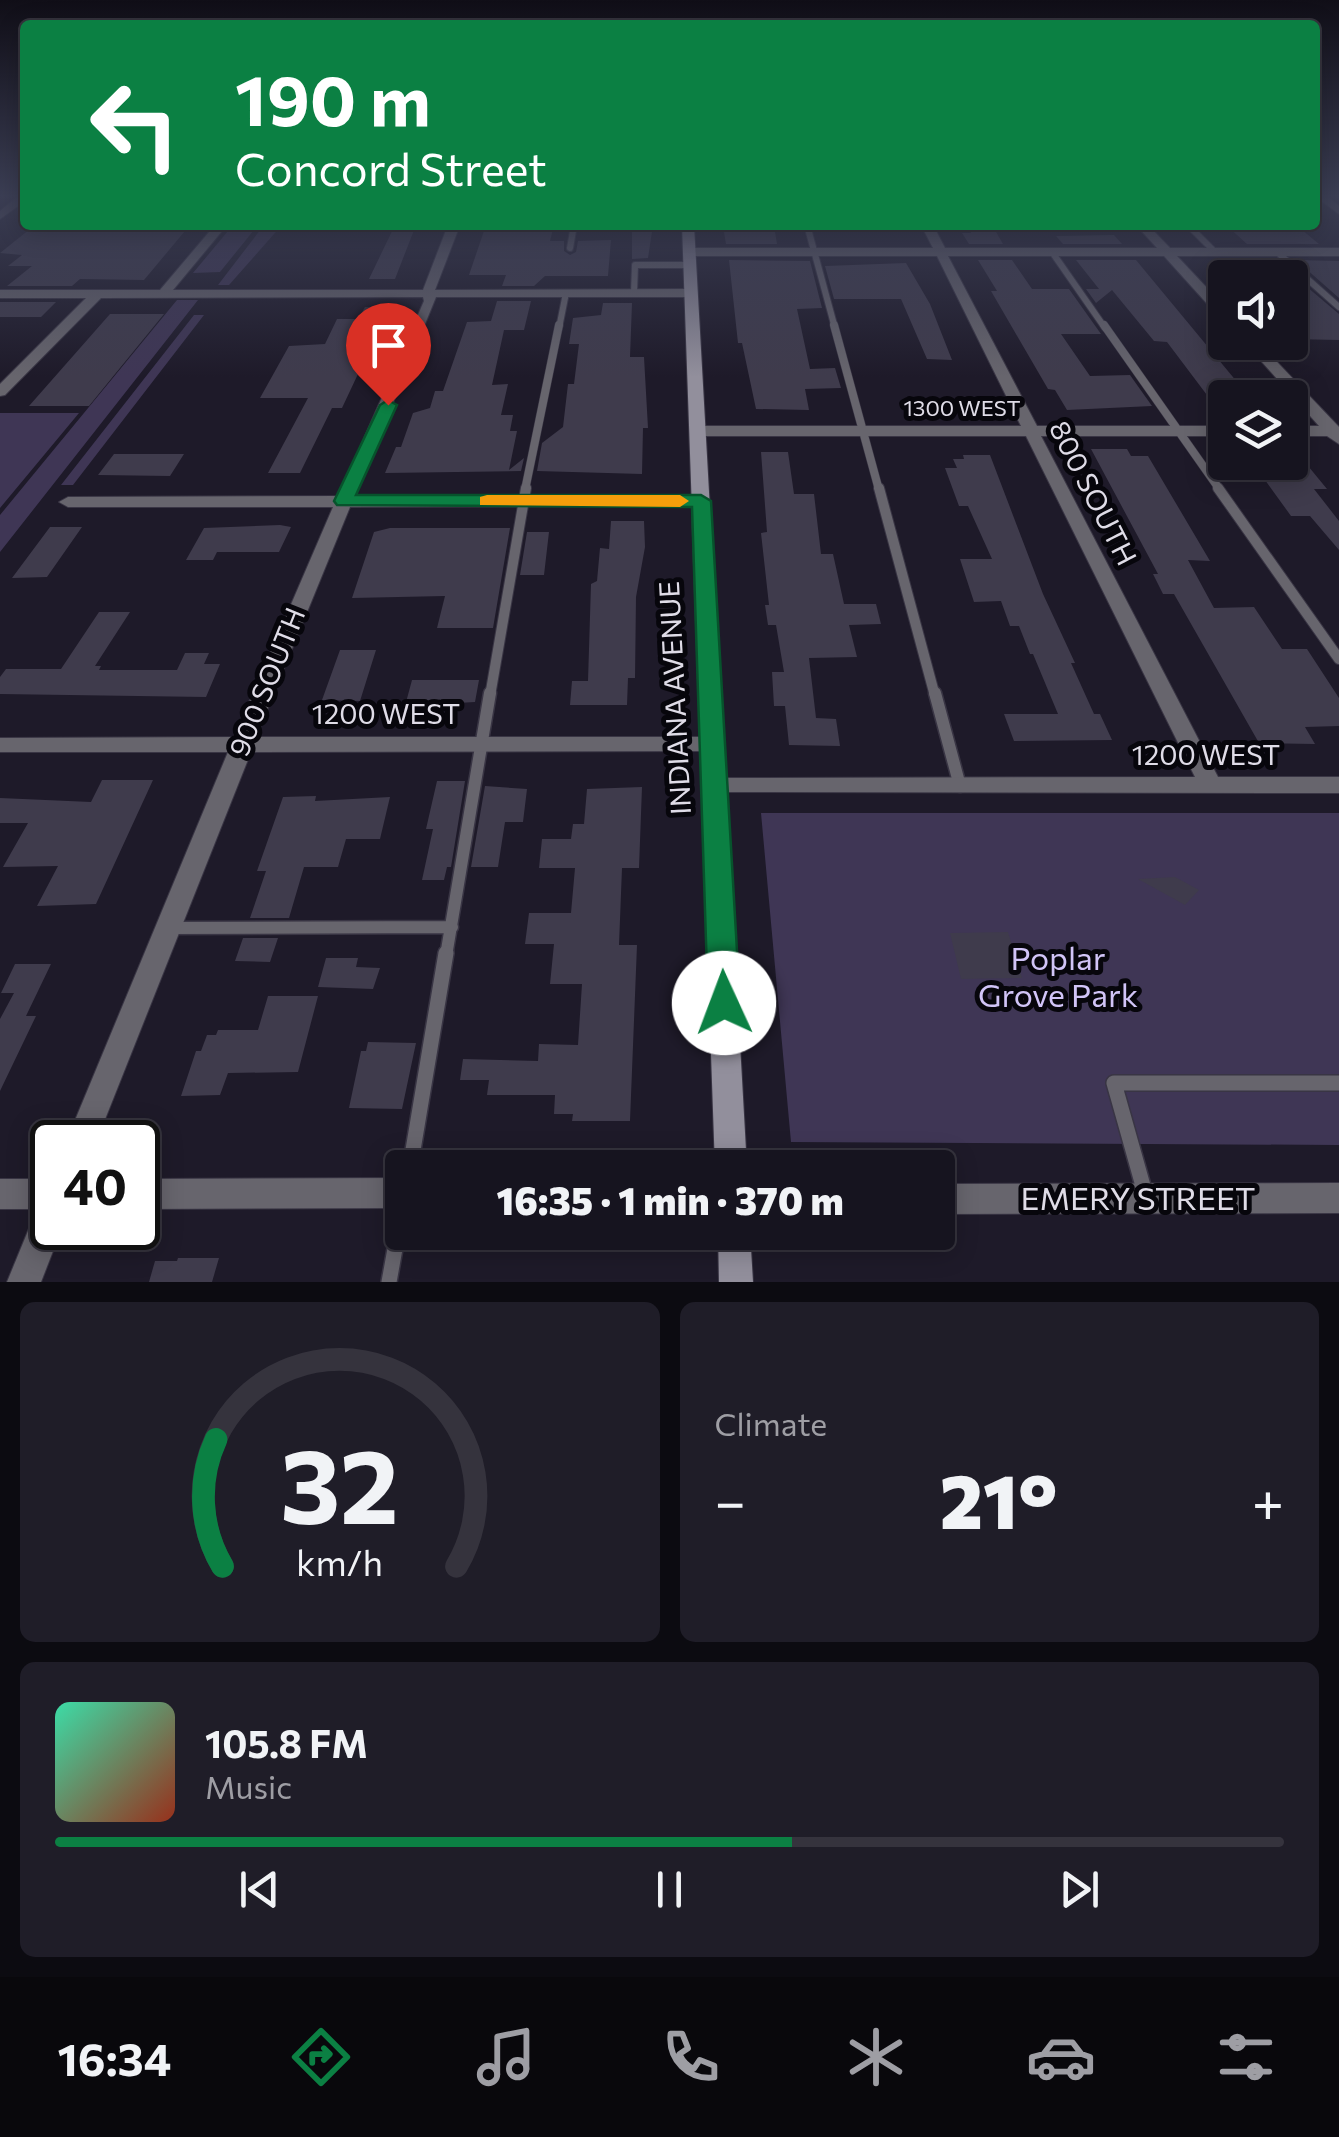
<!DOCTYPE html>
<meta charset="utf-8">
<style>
:root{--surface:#16141f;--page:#1f1d28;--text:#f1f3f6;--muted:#9e9ea4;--line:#35333d;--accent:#0b8043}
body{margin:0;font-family:Commissioner,sans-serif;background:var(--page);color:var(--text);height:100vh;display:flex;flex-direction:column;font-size:38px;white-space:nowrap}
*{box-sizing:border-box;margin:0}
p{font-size:32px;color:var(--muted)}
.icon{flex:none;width:55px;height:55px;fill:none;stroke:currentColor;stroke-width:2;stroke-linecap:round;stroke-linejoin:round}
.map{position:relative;height:1282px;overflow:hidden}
.sheet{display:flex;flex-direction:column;gap:20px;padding:20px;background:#0c0b11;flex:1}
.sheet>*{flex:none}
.guide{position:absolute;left:20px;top:20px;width:1300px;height:210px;border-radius:10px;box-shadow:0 5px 25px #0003,0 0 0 2px var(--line);background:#0b8043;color:#fff;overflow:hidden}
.controls{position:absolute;left:1208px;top:260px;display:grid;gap:20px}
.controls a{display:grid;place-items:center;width:100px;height:100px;border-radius:10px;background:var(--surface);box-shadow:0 5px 25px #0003,0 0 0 2px var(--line);font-size:50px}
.speed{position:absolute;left:30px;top:1120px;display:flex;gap:20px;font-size:50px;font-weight:700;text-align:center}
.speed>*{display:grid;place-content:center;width:130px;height:130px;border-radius:50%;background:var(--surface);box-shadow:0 5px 25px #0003,0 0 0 2px var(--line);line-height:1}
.speed .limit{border:5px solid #111;border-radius:15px;background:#fff;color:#111}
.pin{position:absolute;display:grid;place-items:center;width:85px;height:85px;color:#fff;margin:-102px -42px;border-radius:50% 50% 50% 0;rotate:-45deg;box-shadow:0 0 10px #0007}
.pin .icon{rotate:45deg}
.me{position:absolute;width:110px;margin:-55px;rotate:358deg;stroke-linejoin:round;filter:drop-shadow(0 0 8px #0008)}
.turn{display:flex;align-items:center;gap:35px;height:210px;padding:0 50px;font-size:45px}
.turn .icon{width:130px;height:130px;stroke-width:2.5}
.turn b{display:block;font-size:70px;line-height:85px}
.big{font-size:75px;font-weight:800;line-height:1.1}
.sheet .card{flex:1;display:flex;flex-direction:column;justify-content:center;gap:15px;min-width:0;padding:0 35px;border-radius:15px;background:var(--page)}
.sheet .dial{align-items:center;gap:0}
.dial svg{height:260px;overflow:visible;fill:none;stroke:var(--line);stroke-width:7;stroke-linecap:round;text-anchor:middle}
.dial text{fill:var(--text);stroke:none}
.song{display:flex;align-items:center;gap:30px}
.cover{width:120px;height:120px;border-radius:15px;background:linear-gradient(135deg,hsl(160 70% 55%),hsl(10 70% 35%))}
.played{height:10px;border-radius:5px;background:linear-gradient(90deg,var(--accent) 60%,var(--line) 60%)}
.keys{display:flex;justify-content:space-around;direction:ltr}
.heat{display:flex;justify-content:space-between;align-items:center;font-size:55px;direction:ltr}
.sheet .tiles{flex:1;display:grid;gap:20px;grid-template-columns:1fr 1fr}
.card:last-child{grid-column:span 2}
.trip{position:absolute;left:385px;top:1150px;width:570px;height:100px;border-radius:10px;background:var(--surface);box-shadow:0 5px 25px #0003,0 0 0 2px var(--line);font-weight:800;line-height:100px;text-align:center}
.dock{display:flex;height:160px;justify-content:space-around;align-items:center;background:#09080c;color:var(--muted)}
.dock .icon{width:70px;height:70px}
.dock .current{color:var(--accent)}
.dock b{font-size:45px;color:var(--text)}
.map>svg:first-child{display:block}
.green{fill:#3f3655}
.building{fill:#3f3b4c}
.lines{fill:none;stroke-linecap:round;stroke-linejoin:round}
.lane-far4-casing{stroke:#393544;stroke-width:8}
.lane-far3-casing{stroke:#393544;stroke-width:9}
.lane-far2-casing{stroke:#393544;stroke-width:12}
.lane-far1-casing{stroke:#393544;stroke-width:15}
.lane-casing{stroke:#393544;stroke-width:18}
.street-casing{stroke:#393544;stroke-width:2}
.secondary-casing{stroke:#393544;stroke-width:2}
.lane-far4{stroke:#67656d;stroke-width:6}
.lane-far3{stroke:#67656d;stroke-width:8}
.lane-far2{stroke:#67656d;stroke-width:10}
.lane-far1{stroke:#67656d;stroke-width:12}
.lane{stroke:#67656d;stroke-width:15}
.street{fill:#67656d;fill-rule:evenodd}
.secondary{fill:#928f9c;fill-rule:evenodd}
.route{fill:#0b8043;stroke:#07532c;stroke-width:2.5}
.slow{fill:#f59e0b}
.labels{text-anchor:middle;stroke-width:10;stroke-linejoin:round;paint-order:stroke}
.far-street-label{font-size:22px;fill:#dfdce7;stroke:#07060c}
.street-label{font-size:28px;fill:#dfdce7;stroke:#07060c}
.near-park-label{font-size:32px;fill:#d1c4f7;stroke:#07060c}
.near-street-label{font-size:32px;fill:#dfdce7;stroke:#07060c}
</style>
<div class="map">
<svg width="1339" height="1282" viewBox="0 0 1339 1282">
<rect width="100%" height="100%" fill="#1e1a29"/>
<path class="green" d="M233,225H258L220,272L193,273Z
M264,225H282L229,285H218Z
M177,300H198L0,552V515Z
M194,315H204L73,485H61Z
M0,413H79L0,508Z
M761,813H1339V1145L791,1142Z"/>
<path class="building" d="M35,225H190L144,280L80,279L72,286H7L32,266H8L22,255L0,253Z
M395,225H416L395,279H369Z
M486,225H554L550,241H564V251L570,255L576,252L578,241L611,240L608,276H545L534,286H502L506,275H469Z
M653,225L648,258L632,259V226Z
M967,225H992L1003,244H969L962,233H971Z
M1226,225H1296L1319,244H1247Z
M724,232H775L777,244H726Z
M1114,235L1122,244H1063L1056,236Z
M729,260L810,261L822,308L797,309L810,369L835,368L841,388L805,389L809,410L756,409L742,343H738Z
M978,260H1012L1032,289H1069L1101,334H1061L1090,376L1130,375L1152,406L1067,410L1055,390L1048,389L991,291H997Z
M1076,260H1136L1247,394H1225V419L1167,342L1154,341L1112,290L1096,303L1086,289H1099Z
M1263,260H1275L1339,314V340L1290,339V276H1281Z
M1296,260L1339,261V298Z
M906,263L930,304L952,360L927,359L901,299H834L825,266Z
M497,301H531L524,330H504L492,385L508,384L501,415H513L510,431H517L509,470L524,458L521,471L385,473L396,447H401L413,413L430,408L435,391H443L467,322L491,321Z
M0,302H56L41,317H0Z
M603,303H632L630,357H644L648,428H643L642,474L537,471L542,443L563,427L568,384H574L579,344H569L573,318L601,315Z
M365,307L397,308L385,335L366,357L342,408H332L300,473H268L308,398H260L289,346L325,344L337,319H358Z
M110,314H164L89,406H29Z
M1290,444L1327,489H1314L1339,521V550L1310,516H1291L1252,462H1290Z
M1091,449H1127L1131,456H1148L1210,561L1188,560L1214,608L1254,607L1282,649H1307L1339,698V726L1305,727L1315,744L1259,743L1174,594H1163L1153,574H1158Z
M761,452H788L794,494H814L821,554H833L844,604H876L881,624L849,625L857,657L809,658L816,718L836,719L840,746L789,745L785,706H774L772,672H784L776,625H768L765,605H769L761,533L767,532Z
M114,454H184L170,476L98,475Z
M963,455H990L1043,594L1075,663H1071L1094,714H1100L1112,740L1014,741L1004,714H1058L1033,654H1030L1019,626H1010L1001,601L974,602L960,559H992L968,506H959L945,468H957L953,459H964Z
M611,521H644L645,547L636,597L635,678H628L627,705H570L572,681H588L591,584L597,581L600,548L609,549Z
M280,525L291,527L279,552H217L213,560H186L204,528Z
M50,527H82L47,577L12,578Z
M390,528H510L493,628H437L445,596L352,598L374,532Z
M527,532H549L544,575H520Z
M99,612H130L95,666H101L99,670H177L185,653H209L204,664H220L206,697L0,694V677L6,669H61Z
M340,650H376L360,701L322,700Z
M412,680H479L475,702L405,706Z
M102,780H153L96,904L37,906L58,866L3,867L28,823H0V798L91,802Z
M437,781H465L451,867H447L444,880H422L433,829H426Z
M485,786L527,789L523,822H505L498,867H471Z
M642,787L639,868H622L619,945H637L630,1121H572L573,1114H554L555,1095H487L489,1080H460L463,1059L538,1061L539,1044L578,1045L582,984H550L554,944H525L529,913H571L575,868H539L542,839H571L573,824H584L587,789Z
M316,796L315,801L390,797L380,839H346L338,867H304L289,918H250L266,871H257L283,797Z
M1175,877L1199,890L1185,905L1138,879Z
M1008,932L1022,978L961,979L950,933Z
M243,938H278L270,962L235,961Z
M326,958H358L356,967L380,968L373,989L318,987Z
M15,964H51L26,1016H36L0,1091V1019L14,993H1Z
M268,996H318L298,1072L228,1073L220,1095L181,1096L196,1051H201L207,1035H216L218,1030H258Z
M368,1042L416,1043L402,1109L349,1108L361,1051H366Z
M178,1258H219L212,1282H149L155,1261H177Z"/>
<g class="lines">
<g class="lane-far4-casing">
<path id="lane-far4" d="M807,225L835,328
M1188,225L1215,252
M570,248L574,225
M1052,252L1105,328
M1277,252L1339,307
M634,293L635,265H690
M559,328L566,293"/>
</g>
<g class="lane-far3-casing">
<path id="lane-far3" d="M834,325L879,490
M1104,325L1220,490
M525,490L559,325"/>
</g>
<g class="lane-far2-casing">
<path id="lane-far2" d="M879,488L935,696
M1218,488L1339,659
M490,696L526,488"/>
</g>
<g class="lane-far1-casing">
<path id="lane-far1" d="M935,693L960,786
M168,928L452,927
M446,956L490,693"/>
</g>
<g class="lane-casing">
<path id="lane" d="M410,1168L446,953
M1145,1193L1114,1083H1339
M389,1282L402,1210"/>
</g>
<g class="street-casing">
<path id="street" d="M17,197H25V201L0,219V211Z
M1316,197H1328L1339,206V214Z
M215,225H227L173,290H423L448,225H460L435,290L691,289L697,293L691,297H436L355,496H701L710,501L701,506L350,507L256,737H712L720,739L723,744L720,749L712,751L251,752L96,1142H66L228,752H0V738L234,737L333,507H68L59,502L68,497L339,496L424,301L423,297L101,298L5,395L0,396V384L86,298H0V290H160Z
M921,225H933L945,248H1157L1136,225H1148L1170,248H1339V256H1177L1225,307V319L1220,318L1164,256H948L1037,426H1225V436H1041L1218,777H1339V793L706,792L702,786L706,780L714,778L1195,777L1026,436H698L690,431L698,426H1021L937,256H689L683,252L689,248H933Z
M1244,342H1258L1339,427V444L1327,436H1290V426H1319Z
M402,1178V1208L138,1209V1179Z
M0,1179H52V1228H62L41,1282H7L37,1209H0Z
M1339,1183V1213L938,1214V1184Z"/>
</g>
<g class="secondary-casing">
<path id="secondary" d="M682,225H694L747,1168H715Z
M718,1232H750L753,1282H719Z"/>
</g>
<use href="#lane-far4" class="lane-far4"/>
<use href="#lane-far3" class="lane-far3"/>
<use href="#lane-far2" class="lane-far2"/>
<use href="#lane-far1" class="lane-far1"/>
<use href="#lane" class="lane"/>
<use href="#street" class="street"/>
<use href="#secondary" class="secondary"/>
</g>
<linearGradient id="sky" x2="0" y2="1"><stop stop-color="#100e17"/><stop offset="0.52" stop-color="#3b3e54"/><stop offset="1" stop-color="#3b3e54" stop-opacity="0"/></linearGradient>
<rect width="1339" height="377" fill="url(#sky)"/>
<path class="route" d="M388,400L397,405L356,495H701L711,501L740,1003L735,1012L724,1016L713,1012L708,1003L692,507L337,505L334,501L380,405Z"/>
<path class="slow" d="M487,495H680L689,501L680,507L480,505V497Z"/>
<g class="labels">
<g class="far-street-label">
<text x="962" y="416">1300 WEST</text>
</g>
<g class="street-label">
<text transform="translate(1093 493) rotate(63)" y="10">800 SOUTH</text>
<text transform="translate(267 682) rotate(-68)" y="10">900 SOUTH</text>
<text transform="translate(675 698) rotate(-93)" y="10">INDIANA AVENUE</text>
<text x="386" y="724">1200 WEST</text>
<text x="1206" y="765">1200 WEST</text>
</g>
<g class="near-park-label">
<text x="1058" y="970">Poplar<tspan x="1058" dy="37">Grove Park</tspan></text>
</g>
<g class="near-street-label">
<text x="1138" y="1210">EMERY STREET</text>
</g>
</g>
</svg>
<div class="controls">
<a><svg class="icon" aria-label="sound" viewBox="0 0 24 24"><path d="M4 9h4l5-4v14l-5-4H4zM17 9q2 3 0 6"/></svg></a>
<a><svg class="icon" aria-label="layers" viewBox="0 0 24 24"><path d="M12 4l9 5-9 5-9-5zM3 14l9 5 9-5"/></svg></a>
</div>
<div class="speed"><div class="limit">40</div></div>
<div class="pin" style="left:388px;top:405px;background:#d93025"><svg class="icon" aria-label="arrive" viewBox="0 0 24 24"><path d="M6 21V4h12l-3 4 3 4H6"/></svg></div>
<svg class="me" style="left:724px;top:1003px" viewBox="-20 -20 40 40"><circle r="19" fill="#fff"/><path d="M0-13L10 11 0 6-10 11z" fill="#0b8043"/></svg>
<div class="trip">16:35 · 1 min · 370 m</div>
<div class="guide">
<div class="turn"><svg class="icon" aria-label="left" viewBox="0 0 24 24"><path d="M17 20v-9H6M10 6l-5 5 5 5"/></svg><div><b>190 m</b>Concord Street</div></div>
</div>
</div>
<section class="sheet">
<div class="tiles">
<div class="card dial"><svg viewBox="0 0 100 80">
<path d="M14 69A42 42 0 1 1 86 69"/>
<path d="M14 69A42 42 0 0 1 12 30" stroke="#0b8043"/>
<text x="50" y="56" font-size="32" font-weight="700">32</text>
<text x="50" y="72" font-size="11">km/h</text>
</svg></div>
<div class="card"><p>Climate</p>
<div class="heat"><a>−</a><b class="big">21°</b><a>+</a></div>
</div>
<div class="card">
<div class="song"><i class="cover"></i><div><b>105.8 FM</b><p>Music</p></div></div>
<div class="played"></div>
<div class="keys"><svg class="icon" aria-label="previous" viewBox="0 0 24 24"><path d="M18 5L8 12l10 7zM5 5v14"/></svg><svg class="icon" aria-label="pause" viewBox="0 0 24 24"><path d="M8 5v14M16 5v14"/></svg><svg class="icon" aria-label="next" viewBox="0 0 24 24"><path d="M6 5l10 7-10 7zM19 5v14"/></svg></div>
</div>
</div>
</section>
<nav class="dock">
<b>16:34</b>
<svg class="icon current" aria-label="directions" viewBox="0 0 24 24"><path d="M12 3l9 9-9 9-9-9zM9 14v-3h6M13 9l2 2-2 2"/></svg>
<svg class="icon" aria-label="music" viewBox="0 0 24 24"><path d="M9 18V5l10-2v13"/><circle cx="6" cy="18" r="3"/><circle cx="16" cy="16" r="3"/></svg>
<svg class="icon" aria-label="phone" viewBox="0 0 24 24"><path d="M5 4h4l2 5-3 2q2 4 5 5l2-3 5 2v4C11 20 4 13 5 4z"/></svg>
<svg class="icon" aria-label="climate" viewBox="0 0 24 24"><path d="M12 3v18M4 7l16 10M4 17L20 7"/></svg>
<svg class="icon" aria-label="car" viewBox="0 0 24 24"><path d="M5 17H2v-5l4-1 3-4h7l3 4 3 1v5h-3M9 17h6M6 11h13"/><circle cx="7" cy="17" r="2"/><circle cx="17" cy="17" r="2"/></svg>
<svg class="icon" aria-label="filters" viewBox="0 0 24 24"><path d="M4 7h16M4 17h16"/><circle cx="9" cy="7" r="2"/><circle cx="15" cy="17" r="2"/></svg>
</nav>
